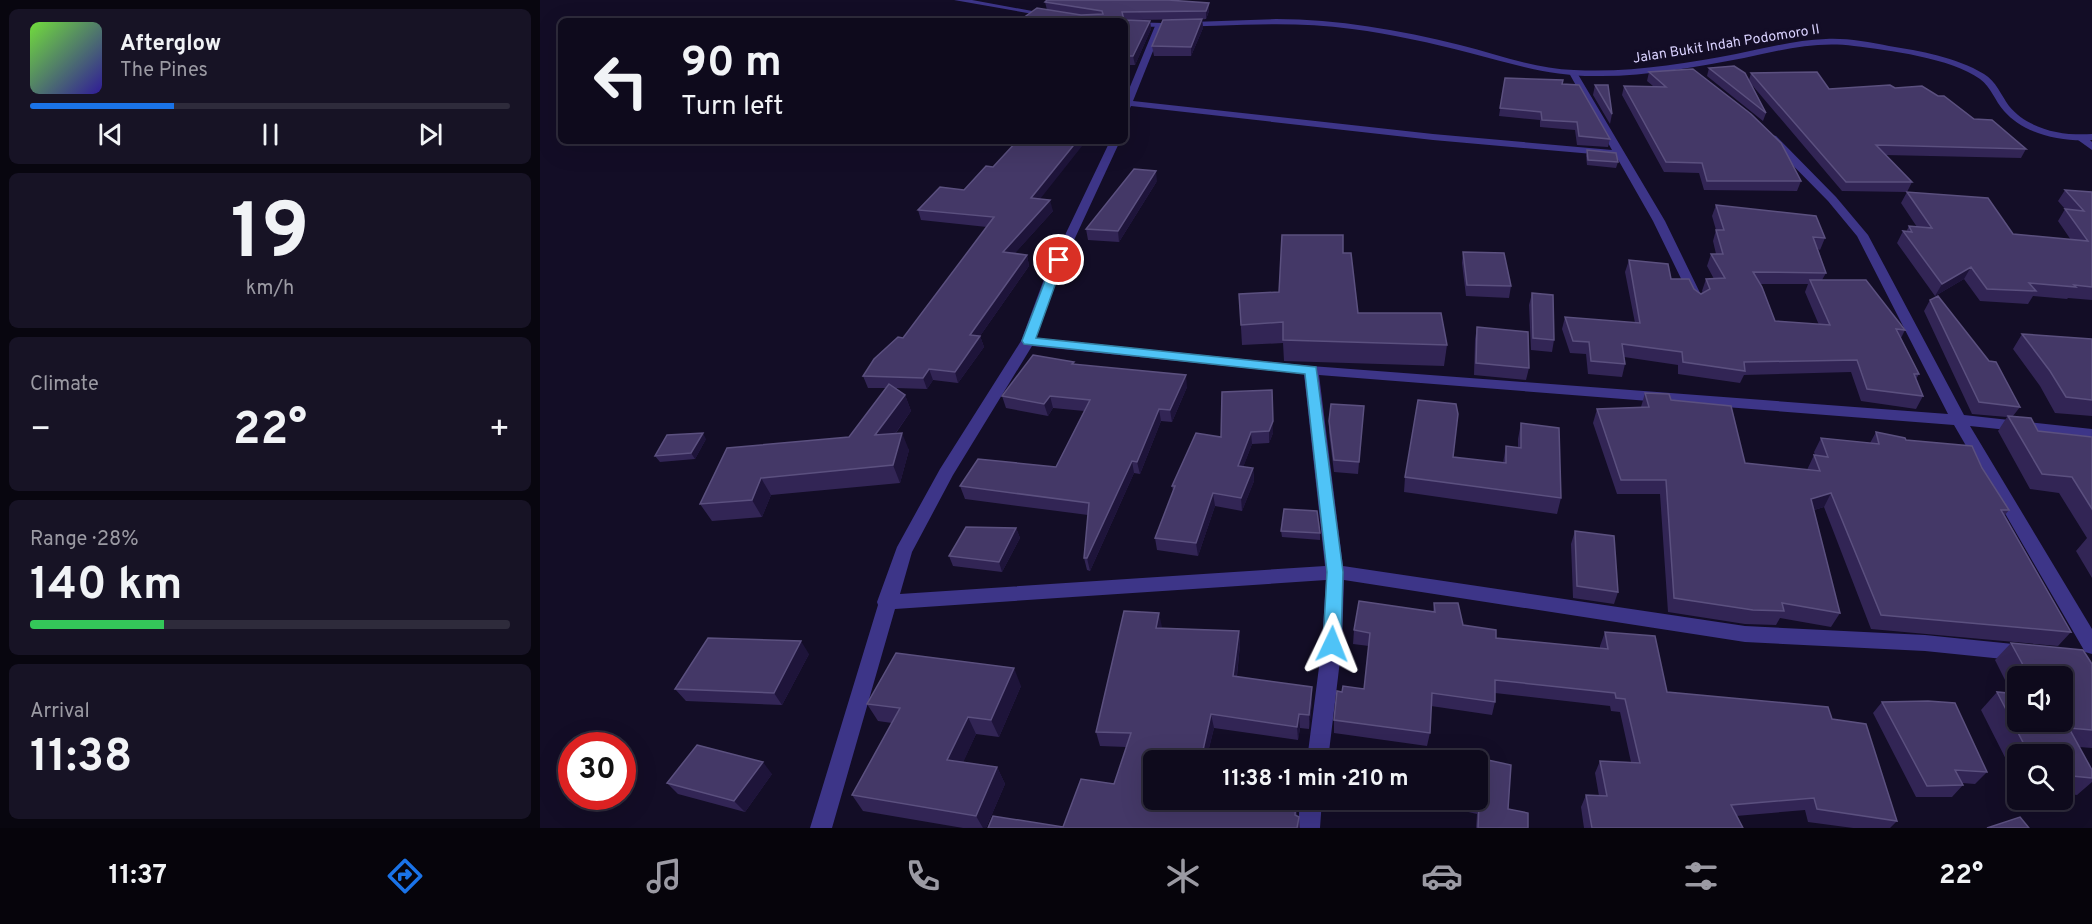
<!DOCTYPE html>
<meta charset="utf-8">
<style>
:root{--surface:#0e0a1c;--page:#171325;--text:#f1f3f6;--muted:#9b9aa3;--line:#2e2b3b;--accent:#1a73e8}
body{margin:0;font-family:Overpass,sans-serif;background:var(--page);color:var(--text);height:100vh;display:flex;flex-direction:column;font-size:22px;white-space:nowrap}
*{box-sizing:border-box;margin:0}
p{font-size:20px;color:var(--muted)}
.icon{flex:none;width:33px;height:33px;fill:none;stroke:currentColor;stroke-width:2;stroke-linecap:round;stroke-linejoin:round}
.map{position:relative;flex:1;overflow:hidden}
.details{display:flex;flex-direction:column;gap:9px;padding:9px;background:#08060f;width:540px}
.details>*{flex:none}
.banner{position:absolute;left:18px;top:18px;width:570px;height:126px;border-radius:9px;box-shadow:0 6px 24px #0002,0 0 0 2px var(--line);background:#0e0a1c;color:var(--text);overflow:hidden}
.tools{position:absolute;left:1467px;top:666px;display:grid;gap:12px}
.tools a{display:grid;place-items:center;width:66px;height:66px;border-radius:9px;background:var(--surface);box-shadow:0 6px 24px #0002,0 0 0 2px var(--line);font-size:30px}
.speed{position:absolute;left:18px;top:732px;display:flex;gap:12px;font-size:30px;font-weight:700;text-align:center}
.speed>*{display:grid;place-content:center;width:78px;height:78px;border-radius:50%;background:var(--surface);box-shadow:0 6px 24px #0002,0 0 0 2px var(--line);line-height:1}
.speed .limit{border:9px solid #d22;background:#fff;color:#111}
.pin{position:absolute;display:grid;place-items:center;width:51px;height:51px;color:#fff;margin:-26px;border:3px solid #fff;border-radius:50%;box-shadow:0 2px 6px #0007}
.me{position:absolute;width:66px;margin:-33px;rotate:2deg;stroke-linejoin:round;filter:drop-shadow(0 0 4px #0008)}
.turn{display:flex;align-items:center;gap:21px;height:126px;padding:0 24px;font-size:27px}
.turn .icon{width:78px;height:78px;stroke-width:2.5}
.turn b{display:block;font-size:42px;line-height:51px}
.big{font-size:45px;font-weight:700;line-height:1.1}
.details .card{flex:1;display:flex;flex-direction:column;justify-content:center;gap:9px;min-width:0;padding:0 21px;border-radius:9px;background:var(--page)}
.details .dial{align-items:center;gap:0}
.dial b{font-size:78px;line-height:1}
.song{display:flex;align-items:center;gap:18px}
.cover{width:72px;height:72px;border-radius:9px;background:linear-gradient(135deg,hsl(100 70% 55%),hsl(250 70% 35%))}
.played{height:6px;border-radius:3px;background:linear-gradient(90deg,var(--accent) 30%,var(--line) 30%)}
.keys{display:flex;justify-content:space-around;direction:ltr}
.heat{display:flex;justify-content:space-between;align-items:center;font-size:33px;direction:ltr}
.charge{height:9px;border-radius:4px;background:linear-gradient(90deg,#34c759 28%,var(--line) 0)}
.trip{position:absolute;left:603px;top:750px;width:345px;height:60px;border-radius:9px;background:var(--surface);box-shadow:0 6px 24px #0002,0 0 0 2px var(--line);font-weight:700;line-height:60px;text-align:center}
.tabs{display:flex;height:96px;justify-content:space-around;align-items:center;background:#06040b;color:var(--muted)}
.tabs .icon{width:42px;height:42px}
.tabs .current{color:var(--accent)}
.tabs b{font-size:27px;color:var(--text)}
main{display:flex;flex:1;min-height:0}
.map>svg:first-child{display:block}
.lines{fill:none;stroke-linecap:round;stroke-linejoin:round}
.minor{fill:#3d3588;fill-rule:evenodd}
.tertiary{fill:#3d3588;fill-rule:evenodd}
.wall{fill:#322555;fill-rule:evenodd}
.shaded-wall{fill:#1e143a}
.building{fill:#443867;stroke:#5b507f;stroke-width:1.5}
.route{fill:#4fc3f7;stroke:#337fa1;stroke-width:1.5}
.labels{text-anchor:middle;stroke-width:6;stroke-linejoin:round;paint-order:stroke}
.far-street-label{font-size:14px;fill:#dad2ff;stroke:#130d26}
</style>
<main>
<section class="details">
<div class="card">
<div class="song"><i class="cover"></i><div><b>Afterglow</b><p>The Pines</p></div></div>
<div class="played"></div>
<div class="keys"><svg class="icon" aria-label="previous" viewBox="0 0 24 24"><path d="M18 5L8 12l10 7zM5 5v14"/></svg><svg class="icon" aria-label="pause" viewBox="0 0 24 24"><path d="M8 5v14M16 5v14"/></svg><svg class="icon" aria-label="next" viewBox="0 0 24 24"><path d="M6 5l10 7-10 7zM19 5v14"/></svg></div>
</div>
<div class="card dial"><b>19</b><p>km/h</p></div>
<div class="card"><p>Climate</p>
<div class="heat"><a>−</a><b class="big">22°</b><a>+</a></div>
</div>
<div class="card"><p>Range · 28%</p><b class="big">140 km</b><div class="charge"></div></div>
<div class="card"><p>Arrival</p><b class="big">11:38</b></div>
</section>
<div class="map">
<svg width="1552" height="828" viewBox="0 0 1552 828">
<rect width="100%" height="100%" fill="#130d26"/>
<g class="lines">
<path class="minor" d="M619,24L623,26L593,101L893,134L1072,150L1029,73L1036,71L1125,221L1162,297L1156,301L1150,297L1113,221L1076,156L893,140L591,106L588,112L585,113V99L615,26Z
M1232,135L1236,136L1296,197L1328,235L1424,415L1552,429V439L1430,426L1552,629V654L1545,652L1414,425L779,375L803,566L1205,626L1385,635L1483,645L1490,647L1493,653L1490,659L1483,661L1385,651L1205,642L804,580L802,644L788,760H767L782,644L786,580L355,609L292,828H270L338,605L337,602L357,547L400,469L481,341L504,279L570,141H580L516,279L496,338L771,366L1408,414L1317,236L1288,201L1228,140V136ZM492,346L764,374L785,566L360,594L372,552L413,475Z
M1538,136H1546L1552,142V150L1538,140Z
M760,800H782L780,828H758Z"/>
<path class="tertiary" d="M414,0H432L514,15L510,17Z
M736,19C798,19 859,30 920,45C957,54 995,69 1034,70C1089,73 1143,64 1196,54C1226,48 1256,40 1286,39C1307,38 1328,42 1349,46C1380,51 1416,57 1444,74C1456,81 1461,95 1469,106C1489,130 1523,136 1552,134V140C1522,142 1485,135 1464,111C1455,101 1451,87 1440,79C1411,58 1348,50 1314,46C1276,41 1241,50 1204,58C1155,67 1104,77 1054,76C1011,76 972,64 930,53C891,43 852,34 812,29C736,18 661,30 585,26V22L623,23Z"/>
</g>
<path class="wall" d="M505,2L669,11L666,19L592,20L610,21L611,29L595,65H588L483,18L507,10Z
M662,19L663,28L651,56H614L612,46Z
M1169,68L1209,80L1211,73L1289,89L1355,88L1434,119L1486,149L1481,158L1345,155L1372,182L1367,192L1473,234L1531,240L1518,221L1525,209L1518,201L1525,190L1552,192V300L1528,298L1527,299L1493,296L1488,304L1440,301L1424,279L1395,296L1357,243L1363,231L1366,232L1369,226L1377,227L1361,203L1367,192L1302,191L1212,85L1226,113L1223,121L1167,76Z
M1109,72L1261,181L1257,191L1164,190L1159,173L1124,172L1082,95L1084,86H1113L1107,81Z
M965,78L1022,84L1070,139L1068,147L1037,145L1035,130L1000,127V120L959,116Z
M1055,85L1072,114L1070,124L1053,95Z
M1047,150L1078,162L1076,168L1047,165L1046,156Z
M453,167L500,199L513,211L474,254L487,255L489,266L440,336L444,347L418,383L393,380L387,389L356,388L365,395L371,411L356,433L369,450L360,483L231,495L222,517L172,521L160,504L309,437L346,388H328L323,376L363,338L447,227L381,220L378,210L424,190Z
M617,181L579,242L548,240L546,229Z
M1176,205L1285,238L1280,250L1278,249L1286,273L1282,280L1365,330L1361,338L1379,374L1376,379L1383,396L1376,409L1321,401L1311,372L1204,375L1200,383L1138,374V365L1084,357L1085,364L1082,377L1048,374L1046,354L1030,353L1022,329L1025,317L1095,323L1085,272L1089,260L1154,289L1161,294L1163,293L1162,291L1166,279H1174L1167,266L1171,254H1176L1173,241L1176,230L1172,216ZM1221,284H1268L1265,292L1279,325L1235,321Z
M923,252L971,286L969,298L926,296L922,263Z
M803,253L818,313L907,345L904,366L744,361L743,343L702,345L699,294L739,292Z
M992,293L1014,340L1012,352L991,350L989,305Z
M1390,300L1480,407L1473,416L1498,431L1552,437V578L1536,551L1547,538L1519,493L1490,489L1458,431L1467,417L1432,414L1384,311Z
M937,327L989,368L986,380L934,375L935,339Z
M1482,334L1552,339V416L1515,413L1500,386L1473,349Z
M534,364L647,387L632,422L621,421L600,474L594,473L550,571L547,570L544,558L548,515L425,499L420,486L516,467L544,411L513,408L508,416L466,408L462,396Z
M682,392L733,433L729,443L712,444L703,467L713,468L714,481L702,511L675,506L658,556L617,550L615,538L633,491L632,486L681,437Z
M1105,393L1131,400L1205,463L1267,470L1274,455H1275L1274,452L1281,438L1330,443L1336,432L1366,440L1442,468L1469,510L1465,515L1531,632L1518,646L1331,629L1284,507L1274,510L1300,613L1291,627L1240,618L1236,625L1205,624L1128,612L1120,494H1077L1053,423L1057,409L1101,407Z
M823,418L818,474L794,472L789,433V421Z
M981,423L1021,498L1017,514L864,492L865,477L913,457L963,463L966,446L978,448V439Z
M166,439L155,459L120,462L115,456Z
M476,528L480,538L462,572L413,566L409,556Z
M741,531L780,533V540L742,537Z
M1035,531L1078,592L1074,604L1033,598L1031,544Z
M894,603L923,625L956,638L1060,649V646L1065,632L1127,692L1292,719L1357,821L1350,828H1313L1268,822L1265,810L1196,816L1203,828H1044L1041,807L1046,795L1059,796L1055,773L1060,761L1091,762L1080,712L1071,711L1070,706L955,693V702L952,715L891,706L890,733L887,746L794,733V720L802,692L824,689L829,646L813,644L814,630L893,612Z
M622,628L699,631L700,645L697,676L772,701L769,729L760,728L758,740L674,728L666,760H614L757,805V816L759,817L760,828H448L523,827L574,784L586,747L560,746L556,732Z
M1471,643L1552,664V748L1539,747L1552,770V782L1537,795L1522,793V754H1478V783L1441,710L1457,692L1472,694L1455,660ZM1478,676H1522L1478,722Z
M269,654L242,705L146,701L135,689Z
M481,686L459,737L436,734L423,762L457,767L465,784L446,828H423L323,811L312,795L352,723L338,721L327,704Z
M1342,702L1447,772L1435,784L1422,783L1423,785L1412,797H1376L1333,713Z
M906,751L971,765L968,809L988,813V828H936L937,814L898,805L899,800H938V760H904Z
M232,774L205,812L138,794L127,783Z"/>
<path class="shaded-wall" d="M669,3V11L666,19V11Z
M662,19L663,28L651,56V47Z
M610,21L611,29L595,65L593,56Z
M587,56L588,65L585,69V58Z
M537,141H546L493,208L491,198Z
M616,171L617,181L579,242L578,231Z
M510,200L513,211L466,263L463,252Z
M487,255L489,266L433,346L430,335Z
M1431,267L1424,279L1395,296L1402,284Z
M440,336L444,347L418,383L415,372Z
M389,369L393,380L387,389L383,378Z
M646,375L647,387L632,422L630,410Z
M732,390L733,433L729,443V431Z
M365,395L371,411L342,452L335,435Z
M510,396L513,408L508,416L504,404Z
M619,409L621,421L600,474L597,462Z
M711,432L712,444L699,478L698,466Z
M163,433L166,439L155,459L151,453Z
M362,433L369,450L360,483L353,465Z
M592,461L594,473L550,571L547,558Z
M713,468L714,481L702,511L701,498Z
M221,478L231,495L222,517L212,500Z
M673,493L675,506L658,556L656,543Z
M1291,493L1284,507L1263,513L1271,499Z
M476,528L480,538L462,572L459,562Z
M619,613L622,627L619,642L616,628Z
M699,631L700,645L695,690L693,676Z
M261,641L269,654L242,705L234,693Z
M474,668L481,686L459,737L451,720Z
M772,687V701L769,729V715Z
M671,714L674,728L666,760L661,759Z
M759,714L760,728L758,740L757,727Z
M428,717L436,734L417,776L407,760Z
M223,762L232,774L205,812L194,801Z
M457,767L465,784L446,828H443L436,816Z
M756,800H757V805L756,828Z"/>
<path class="building" d="M507,0H628L669,3L666,11L582,12L584,20L610,21L593,56H587L585,58V21H462L467,17L483,18L497,8L541,15L563,14L562,11L505,2Z
M662,19L651,47L612,46L623,20Z
M1194,66L1205,73L1226,113L1169,68Z
M1153,69L1211,114L1241,143L1261,181H1167L1162,163L1126,162L1084,86L1126,87L1109,72Z
M1277,72L1289,89L1350,85L1355,88L1382,86L1398,96H1404L1434,119L1452,120L1486,149L1336,145L1372,182H1306L1211,73Z
M965,78L1023,80L1022,84L1039,85L1070,139L1039,136L1037,122L1002,120L1001,112L960,108Z
M1055,85H1068L1072,114Z
M477,141H537L491,198L510,200L463,252L487,255L430,335L440,336L415,372L389,369L383,378L323,376L334,359L358,337L363,338L454,217L378,210L400,187L424,190L446,166L453,167Z
M1047,150L1076,153L1078,162L1048,160Z
M594,169L616,171L578,231L546,229Z
M1525,190L1552,192V287L1534,285L1536,287L1489,283L1496,291L1447,289L1431,267L1402,284L1363,231L1372,232L1369,226L1392,228L1367,192L1448,198L1473,234L1548,241L1525,209L1544,211Z
M1176,205L1276,216L1285,238L1273,237L1286,273L1213,272L1222,287L1235,321L1290,325L1270,280H1326L1365,330L1356,329L1379,374H1374L1383,396L1327,389L1317,360L1204,362L1205,371L1143,362L1142,352L1082,344L1085,364L1051,361L1049,342L1033,341L1025,317L1100,323L1089,260L1128,264L1131,279H1149L1154,289L1161,294L1170,289L1166,279L1185,278L1171,254H1183L1176,230H1184Z
M742,235H803V253H811L818,313H901L907,345L743,340V322L701,325L699,294L739,292Z
M923,252L964,253L971,286L927,285Z
M992,293L1013,295L1014,340L993,338Z
M1398,296L1449,361L1456,362L1480,407L1439,402L1390,300Z
M937,327L988,332L989,368L936,363Z
M1482,334L1552,339V400L1526,397L1510,371Z
M493,355L534,362L532,364L646,375L630,410L619,409L597,462L592,461L547,558H544L549,503L420,486L438,459L516,467L550,400L510,396L504,404L462,396Z
M349,384L365,395L335,435L362,433L353,465L221,478L212,500L160,504L187,448L309,437Z
M732,390L733,421L729,431L711,432L698,466L713,468L701,498L673,493L656,543L615,538L635,486H632L656,433L681,437L682,392Z
M1105,393L1129,394L1131,400L1191,406L1205,463L1280,471L1274,455L1288,457L1281,438L1339,444L1336,432L1365,438L1366,440L1432,446L1442,468L1469,510H1461L1531,632L1341,615L1291,493L1271,499L1300,613L1242,603L1244,611L1213,610L1134,598L1126,480H1081L1057,409L1109,407Z
M878,400L916,404L918,414L913,457L966,463V446L981,448V423L1019,428L1021,498L865,477Z
M791,404L824,406L819,462L794,460L789,421Z
M1468,416L1491,418L1498,431L1552,437V509L1532,477L1502,474Z
M163,433L151,453L115,456L127,435Z
M744,509L777,511L780,533L741,531Z
M426,527L476,528L459,562L409,556Z
M1035,531L1074,536L1078,592L1037,586Z
M819,601L895,612L894,603H918L923,625L956,630V638L1068,649L1065,632L1115,636L1127,692L1288,707L1292,719L1326,724L1357,821L1277,809L1274,798L1191,805L1203,828H1052L1046,795L1067,796L1060,761L1100,763L1085,699L1076,698L1075,693L955,680V702L892,693L890,733L794,720L797,691L802,692L803,686L824,689L830,633L814,630Z
M584,611L619,613L616,628L699,631L693,676L772,687L769,715L759,714L757,727L671,714L661,759L667,760H614V800H756L755,815L759,817L757,828H448L453,816L523,827L541,779L574,784L591,733L556,732Z
M168,638L261,641L234,693L135,689Z
M1471,643L1543,650L1552,664V730L1529,728L1552,770V778L1522,775V754H1489L1457,692L1478,694V722H1522V676H1489Z
M356,653L474,668L451,720L428,717L407,760L457,767L436,816L312,795L360,708L327,704Z
M1388,701L1415,703L1447,772L1415,770L1423,785L1387,786L1342,702Z
M157,745L223,762L194,801L127,783Z
M906,751L971,765L968,809L988,813V828H938L939,803L925,800H938V760H905Z
M1480,817L1489,828H1447Z"/>
<path class="route" d="M519,256L524,260L496,338L776,367L803,572L801,644L798,650L792,652L786,650L783,644L787,572L765,374L484,344L482,341L513,260Z"/>
<g class="labels">
<g class="far-street-label">
<text transform="translate(1186 43) rotate(-9)" y="5">Jalan Bukit Indah Podomoro II</text>
</g>
</g>
</svg>
<div class="tools">
<a><svg class="icon" aria-label="sound" viewBox="0 0 24 24"><path d="M4 9h4l5-4v14l-5-4H4zM17 9q2 3 0 6"/></svg></a>
<a><svg class="icon" aria-label="search" viewBox="0 0 24 24"><circle cx="10" cy="10" r="6"/><path d="M15 15l6 6"/></svg></a>
</div>
<div class="speed"><div class="limit">30</div></div>
<div class="pin" style="left:519px;top:260px;background:#d93025"><svg class="icon" aria-label="arrive" viewBox="0 0 24 24"><path d="M6 21V4h12l-3 4 3 4H6"/></svg></div>
<svg class="me" style="left:792px;top:644px" viewBox="-20 -20 40 40"><path d="M0-17L14 15 0 8-14 15z" fill="#4fc3f7" stroke="#fff" stroke-width="4"/></svg>
<div class="trip">11:38 · 1 min · 210 m</div>
<div class="banner">
<div class="turn"><svg class="icon" aria-label="left" viewBox="0 0 24 24"><path d="M17 20v-9H6M10 6l-5 5 5 5"/></svg><div><b>90 m</b>Turn left</div></div>
</div>
</div>
</main>
<nav class="tabs">
<b>11:37</b>
<svg class="icon current" aria-label="directions" viewBox="0 0 24 24"><path d="M12 3l9 9-9 9-9-9zM9 14v-3h6M13 9l2 2-2 2"/></svg>
<svg class="icon" aria-label="music" viewBox="0 0 24 24"><path d="M9 18V5l10-2v13"/><circle cx="6" cy="18" r="3"/><circle cx="16" cy="16" r="3"/></svg>
<svg class="icon" aria-label="phone" viewBox="0 0 24 24"><path d="M5 4h4l2 5-3 2q2 4 5 5l2-3 5 2v4C11 20 4 13 5 4z"/></svg>
<svg class="icon" aria-label="climate" viewBox="0 0 24 24"><path d="M12 3v18M4 7l16 10M4 17L20 7"/></svg>
<svg class="icon" aria-label="car" viewBox="0 0 24 24"><path d="M5 17H2v-5l4-1 3-4h7l3 4 3 1v5h-3M9 17h6M6 11h13"/><circle cx="7" cy="17" r="2"/><circle cx="17" cy="17" r="2"/></svg>
<svg class="icon" aria-label="filters" viewBox="0 0 24 24"><path d="M4 7h16M4 17h16"/><circle cx="9" cy="7" r="2"/><circle cx="15" cy="17" r="2"/></svg>
<b>22°</b>
</nav>
